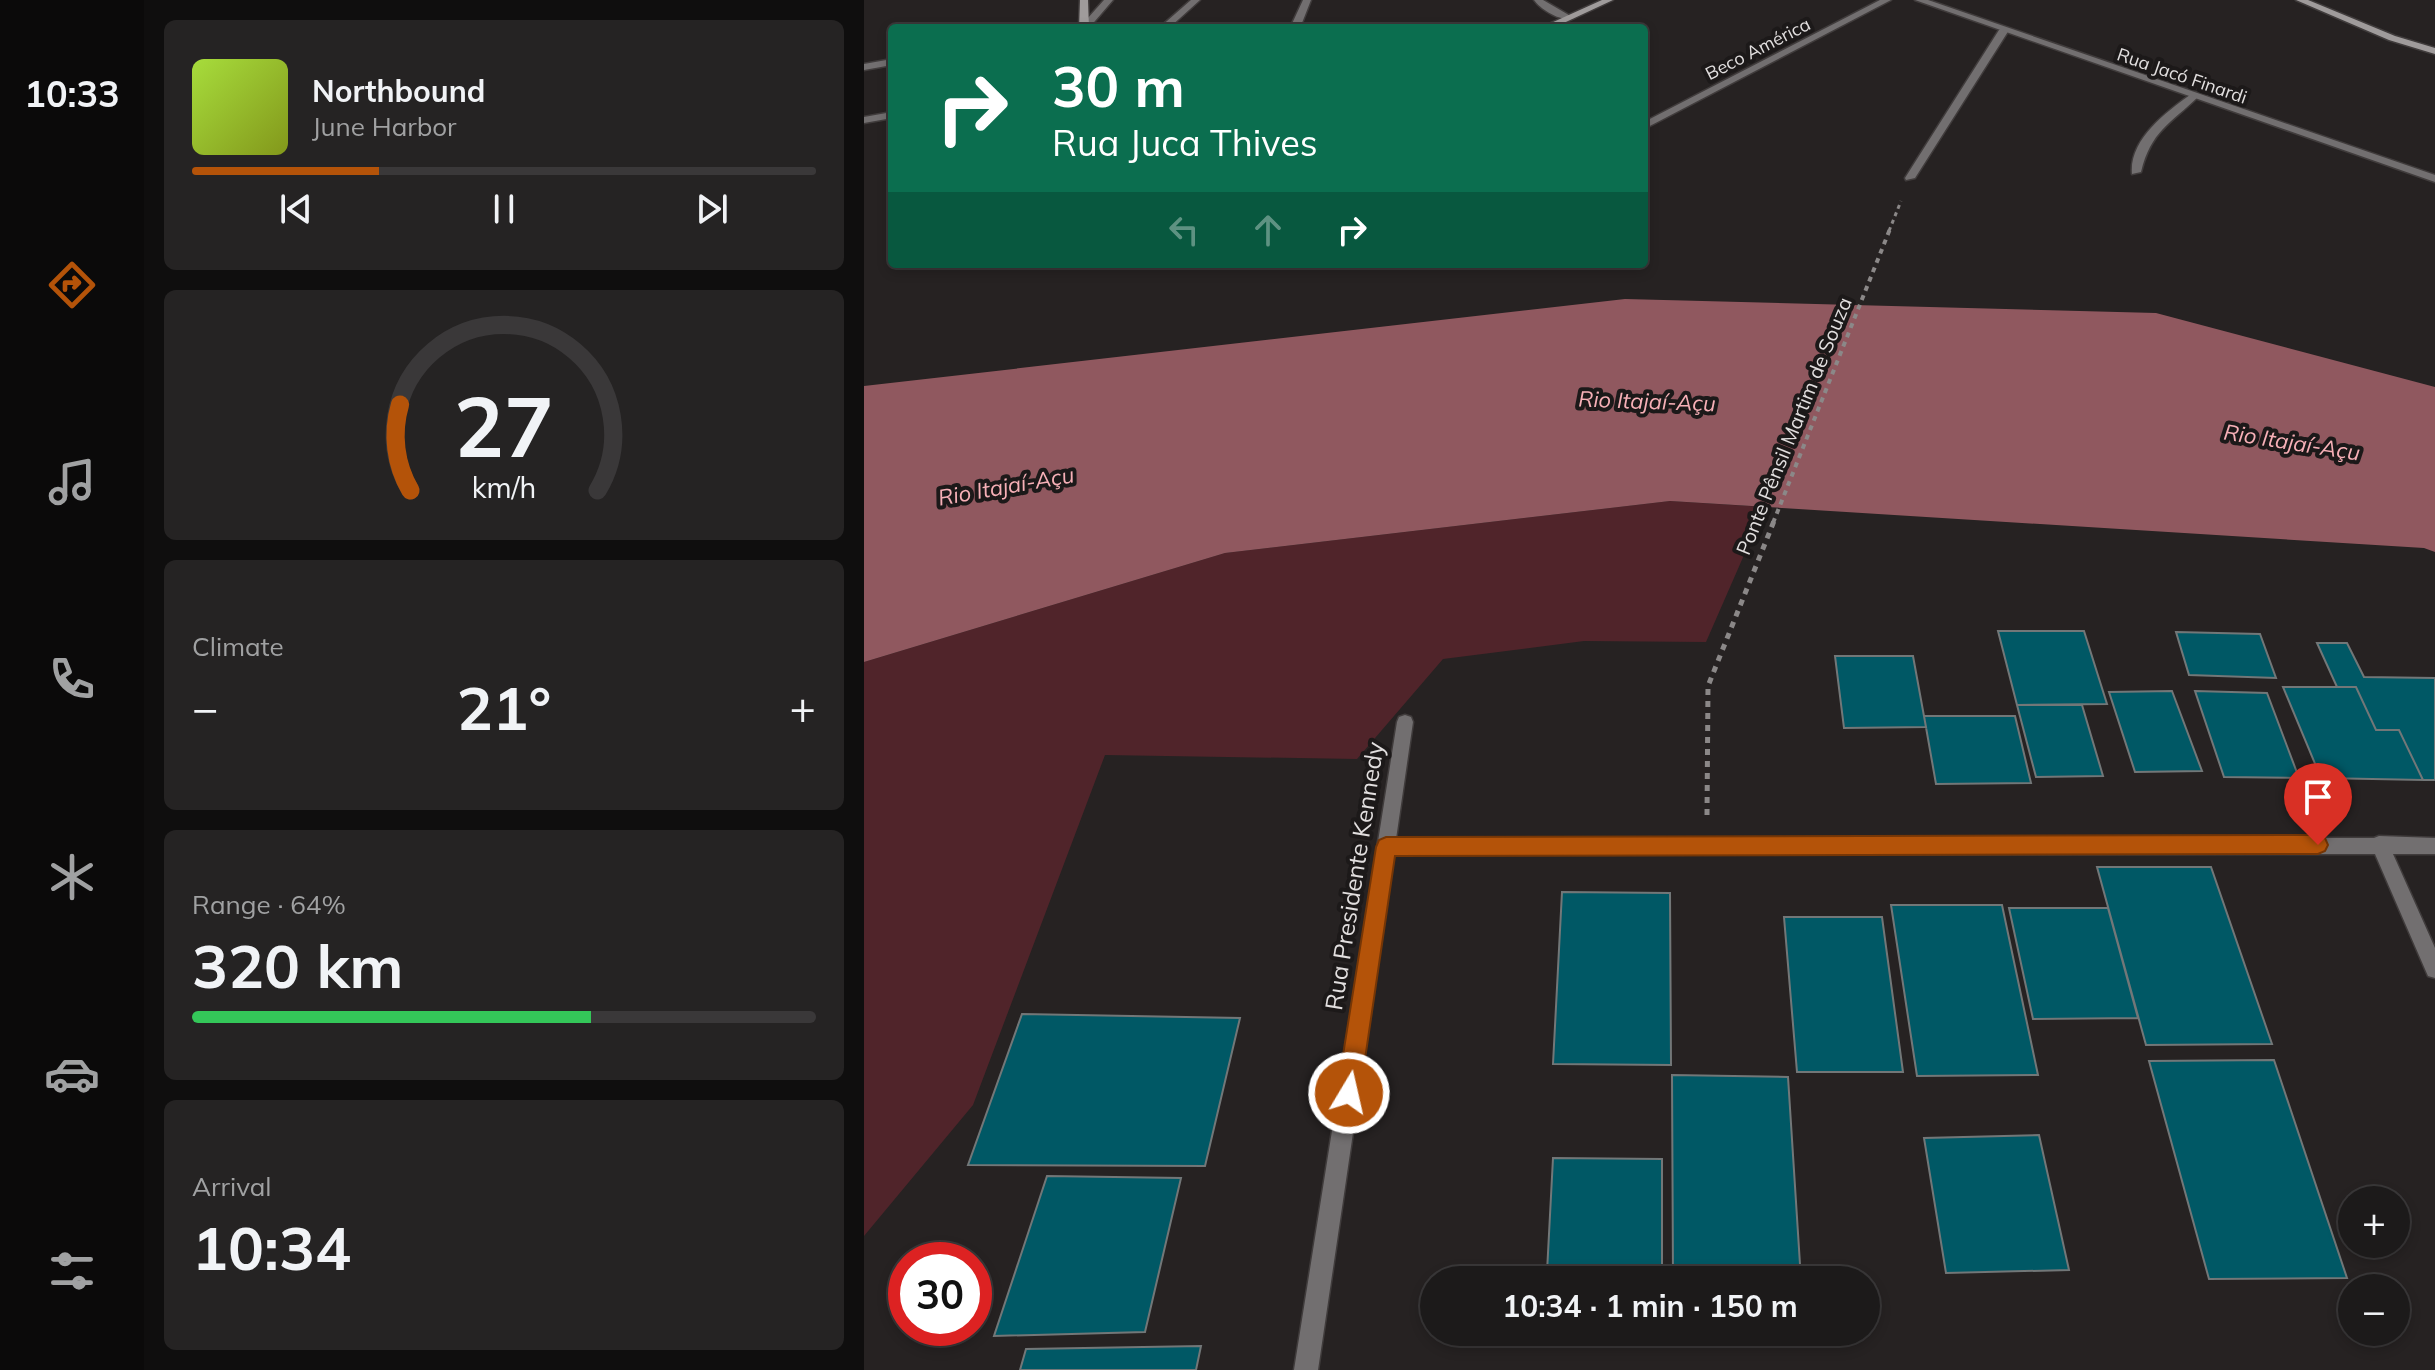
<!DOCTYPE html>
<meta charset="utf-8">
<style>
:root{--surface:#1c1a1a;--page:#252323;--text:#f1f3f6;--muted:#a0a1a2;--line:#3a3839;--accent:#b45309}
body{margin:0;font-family:Mulish,sans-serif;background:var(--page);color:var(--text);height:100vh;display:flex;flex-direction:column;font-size:30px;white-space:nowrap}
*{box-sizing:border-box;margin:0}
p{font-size:26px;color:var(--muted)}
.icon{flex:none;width:44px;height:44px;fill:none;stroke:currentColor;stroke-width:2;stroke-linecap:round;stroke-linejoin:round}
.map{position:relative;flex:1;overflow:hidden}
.drawer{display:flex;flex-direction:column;gap:20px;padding:20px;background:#0f0e0e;width:720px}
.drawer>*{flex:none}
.guide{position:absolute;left:24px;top:24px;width:760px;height:244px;border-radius:8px;box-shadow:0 4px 12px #0003,0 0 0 2px var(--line);background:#0b6e4f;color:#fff;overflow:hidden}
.fabs{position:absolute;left:1474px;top:1186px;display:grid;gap:16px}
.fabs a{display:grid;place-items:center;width:72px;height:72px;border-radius:50%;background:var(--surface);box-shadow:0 4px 12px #0003,0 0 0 2px var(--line);font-size:40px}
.speed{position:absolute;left:24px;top:1242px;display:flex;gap:16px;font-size:40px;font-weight:700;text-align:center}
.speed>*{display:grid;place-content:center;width:104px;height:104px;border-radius:50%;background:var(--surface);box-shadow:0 4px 12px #0003,0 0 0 2px var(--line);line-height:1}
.speed .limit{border:12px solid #d22;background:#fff;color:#111}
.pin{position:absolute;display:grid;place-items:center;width:68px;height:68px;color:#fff;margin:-82px -34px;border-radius:50% 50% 50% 0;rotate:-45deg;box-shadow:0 0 8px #0007}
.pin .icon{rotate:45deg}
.me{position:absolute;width:88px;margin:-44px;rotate:9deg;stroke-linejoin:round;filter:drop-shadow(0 0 6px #0008)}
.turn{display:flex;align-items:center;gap:28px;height:168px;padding:0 32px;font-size:36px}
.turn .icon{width:104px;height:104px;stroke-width:2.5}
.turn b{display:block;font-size:56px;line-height:68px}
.lanes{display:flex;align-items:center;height:76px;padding:0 32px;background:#0003;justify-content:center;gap:40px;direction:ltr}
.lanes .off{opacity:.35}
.big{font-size:60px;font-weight:700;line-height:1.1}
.drawer .card{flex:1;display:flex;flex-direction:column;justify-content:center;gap:12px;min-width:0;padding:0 28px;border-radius:12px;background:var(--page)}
.drawer .dial{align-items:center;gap:0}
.dial svg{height:208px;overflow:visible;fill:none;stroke:var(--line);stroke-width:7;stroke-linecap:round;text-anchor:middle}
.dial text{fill:var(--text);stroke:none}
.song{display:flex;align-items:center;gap:24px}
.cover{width:96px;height:96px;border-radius:12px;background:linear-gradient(135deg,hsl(80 70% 55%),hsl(70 70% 35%))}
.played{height:8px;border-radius:4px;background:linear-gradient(90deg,var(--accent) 30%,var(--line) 30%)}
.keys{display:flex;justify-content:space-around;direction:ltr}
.heat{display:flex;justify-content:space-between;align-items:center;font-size:44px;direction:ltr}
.charge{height:12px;border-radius:6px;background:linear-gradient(90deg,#34c759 64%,var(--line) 0)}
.trip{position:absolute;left:556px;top:1266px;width:460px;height:80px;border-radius:40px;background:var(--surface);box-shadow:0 4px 12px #0003,0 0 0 2px var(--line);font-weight:700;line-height:80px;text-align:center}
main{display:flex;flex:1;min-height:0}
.tabs{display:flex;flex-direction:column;width:144px;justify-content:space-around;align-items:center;background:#0b0a0a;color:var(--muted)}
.tabs .icon{width:56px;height:56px}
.tabs .active{color:var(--accent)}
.tabs b{font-size:36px;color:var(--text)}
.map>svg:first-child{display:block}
.green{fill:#50242a}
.water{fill:#90585f}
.building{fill:#005865;stroke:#727778;stroke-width:2}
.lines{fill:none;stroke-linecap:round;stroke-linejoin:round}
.lane-casing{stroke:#403c3c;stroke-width:3}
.street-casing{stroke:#403c3c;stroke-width:3}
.secondary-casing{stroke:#403c3c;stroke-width:3}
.path-far2{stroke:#8b8888;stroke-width:3;stroke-dasharray:4 4;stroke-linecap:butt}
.path-far1{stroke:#8b8888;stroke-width:4;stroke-dasharray:5 5;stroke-linecap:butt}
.path{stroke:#8b8888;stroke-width:5;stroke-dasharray:6 6;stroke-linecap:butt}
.lane{fill:#726f70;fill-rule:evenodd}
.street{fill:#726f70;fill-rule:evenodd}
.secondary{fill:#9f9b9b;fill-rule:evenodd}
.route{fill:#b45309;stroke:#753606;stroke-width:2}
.labels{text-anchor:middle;stroke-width:8;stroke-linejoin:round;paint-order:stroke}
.far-street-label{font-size:18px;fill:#e2dfdf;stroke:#1c1919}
.street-label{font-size:20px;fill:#e2dfdf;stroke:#1c1919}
.water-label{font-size:22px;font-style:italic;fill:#f7b0b7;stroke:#1c1919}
.near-street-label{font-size:24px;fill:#e2dfdf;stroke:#1c1919}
</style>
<main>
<nav class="tabs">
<b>10:33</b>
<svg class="icon active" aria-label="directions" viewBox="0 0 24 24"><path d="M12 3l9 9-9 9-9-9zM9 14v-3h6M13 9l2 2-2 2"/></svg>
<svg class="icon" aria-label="music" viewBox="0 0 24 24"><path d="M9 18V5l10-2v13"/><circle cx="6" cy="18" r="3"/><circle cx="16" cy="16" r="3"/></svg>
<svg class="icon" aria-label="phone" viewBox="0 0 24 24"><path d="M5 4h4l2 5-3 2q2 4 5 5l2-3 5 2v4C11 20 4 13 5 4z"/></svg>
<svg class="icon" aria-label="climate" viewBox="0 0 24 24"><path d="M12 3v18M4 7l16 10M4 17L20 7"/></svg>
<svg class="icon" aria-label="car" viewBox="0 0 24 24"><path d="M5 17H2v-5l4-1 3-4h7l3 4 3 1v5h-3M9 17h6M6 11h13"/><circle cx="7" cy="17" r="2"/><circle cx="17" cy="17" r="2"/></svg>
<svg class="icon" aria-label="filters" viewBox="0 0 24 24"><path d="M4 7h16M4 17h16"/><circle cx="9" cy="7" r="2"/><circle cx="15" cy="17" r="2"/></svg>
</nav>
<section class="drawer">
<div class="card">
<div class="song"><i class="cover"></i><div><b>Northbound</b><p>June Harbor</p></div></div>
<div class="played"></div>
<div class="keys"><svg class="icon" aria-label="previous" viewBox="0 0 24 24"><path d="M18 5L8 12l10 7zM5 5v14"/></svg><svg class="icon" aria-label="pause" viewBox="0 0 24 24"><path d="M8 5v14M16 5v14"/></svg><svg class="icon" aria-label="next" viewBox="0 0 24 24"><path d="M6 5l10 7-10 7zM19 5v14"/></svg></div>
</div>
<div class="card dial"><svg viewBox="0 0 100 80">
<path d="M14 69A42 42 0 1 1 86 69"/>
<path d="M14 69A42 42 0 0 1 10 36" stroke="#b45309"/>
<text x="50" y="56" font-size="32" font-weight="700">27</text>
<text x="50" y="72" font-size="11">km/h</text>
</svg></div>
<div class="card"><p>Climate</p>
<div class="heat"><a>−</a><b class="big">21°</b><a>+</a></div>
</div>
<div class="card"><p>Range · 64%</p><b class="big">320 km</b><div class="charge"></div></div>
<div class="card"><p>Arrival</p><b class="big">10:34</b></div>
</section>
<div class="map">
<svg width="1571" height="1370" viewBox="0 0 1571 1370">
<rect width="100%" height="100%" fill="#262222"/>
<path class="green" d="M806,501L901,507L842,642L720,641L579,659L493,759L241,755L109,1105L0,1236V662L361,553Z"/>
<path class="water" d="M761,299L1292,313L1571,387V552L1560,548L806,501L361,553L0,662V386Z"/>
<path class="building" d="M1134,631H1220L1243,704L1153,705Z
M1312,632L1396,634L1412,678L1325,675Z
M1453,643H1483L1500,677L1571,678V780H1559L1535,730H1512L1492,687H1473Z
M971,656H1049L1062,727L980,728Z
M1419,687H1492L1512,730H1535L1559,780L1457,778Z
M1308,691L1338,771L1271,772L1245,692Z
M1331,691L1403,693L1435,778L1360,777Z
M1153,705H1218L1239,776L1172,777Z
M1060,716H1151L1167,783L1072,784Z
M1233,867H1347L1408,1044L1282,1045Z
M698,892L806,893L807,1065L689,1064Z
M1027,905H1138L1174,1075L1053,1076Z
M1145,908H1244L1274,1018L1169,1019Z
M920,917H1018L1039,1072H933Z
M158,1014L376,1018L341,1166L104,1165Z
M1410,1060L1483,1278L1345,1279L1285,1061Z
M808,1075L924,1077L937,1280H809Z
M1175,1135L1205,1270L1082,1273L1060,1138Z
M689,1158L798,1159V1272H683Z
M183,1176L317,1178L281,1332L130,1336Z
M337,1346L332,1370H156L162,1349Z"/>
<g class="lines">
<g class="lane-casing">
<path id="lane" d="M240,0H249L225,28H215Z
M327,0H336L305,28H295Z
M1140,27L1145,30L1051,178L1042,180L1041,178L1135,30Z
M1326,95L1334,97C1306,124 1287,131 1277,172L1268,174C1265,140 1301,113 1326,95Z"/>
</g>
<g class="street-casing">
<path id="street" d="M439,0H447L436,28H426Z
M670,0H679L710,18C699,23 677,10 670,0Z
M1016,0H1027L780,129V122Z
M1051,0H1064L1571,175V182Z
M28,59V65L0,70V64Z
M28,112V118L0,123V117Z
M541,715L547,717L549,722L532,839L1510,838L1515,836L1571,838V854H1529L1571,948V978L1564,976L1511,854L530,855L454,1370H430L533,722L535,717Z"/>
</g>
<g class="secondary-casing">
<path id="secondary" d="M216,0H224L225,28H215Z
M738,0H749L689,28H676Z
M1432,0H1444L1531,36L1571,48V54L1525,40Z"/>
</g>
<path class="path-far2" d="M1025,231L1037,201"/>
<path class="path-far1" d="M909,523L1026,229"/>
<path class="path" d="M843,815L844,686L910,521"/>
<use href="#lane" class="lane"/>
<use href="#street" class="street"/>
<use href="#secondary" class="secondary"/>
</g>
<path class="route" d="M1454,835L1461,838L1464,845L1461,851L1454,854L531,856L496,1093L493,1101L485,1105L476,1101L473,1093L512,847L515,840L522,837Z"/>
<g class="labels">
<g class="far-street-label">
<text transform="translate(894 49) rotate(-27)" y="6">Beco América</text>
<text transform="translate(1318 76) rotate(19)" y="6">Rua Jacó Finardi</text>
</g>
<g class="street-label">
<text transform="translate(930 426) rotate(-68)" y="7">Ponte Pênsil Martim de Souza</text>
</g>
<g class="water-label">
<text transform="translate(783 401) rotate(2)" y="8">Rio Itajaí-Açu</text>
<text transform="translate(1428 442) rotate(9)" y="8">Rio Itajaí-Açu</text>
<text transform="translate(142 486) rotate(-10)" y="8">Rio Itajaí-Açu</text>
</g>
<g class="near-street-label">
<text transform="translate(491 876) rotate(-81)" y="8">Rua Presidente Kennedy</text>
</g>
</g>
</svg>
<div class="fabs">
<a>+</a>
<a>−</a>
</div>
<div class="speed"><div class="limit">30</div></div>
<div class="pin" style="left:1454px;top:845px;background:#d93025"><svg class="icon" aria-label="arrive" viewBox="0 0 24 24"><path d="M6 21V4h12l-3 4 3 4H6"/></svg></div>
<svg class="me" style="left:485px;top:1093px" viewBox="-20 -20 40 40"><circle r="17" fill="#b45309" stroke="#fff" stroke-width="3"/><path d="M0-11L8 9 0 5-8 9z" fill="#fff"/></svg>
<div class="trip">10:34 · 1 min · 150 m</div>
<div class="guide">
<div class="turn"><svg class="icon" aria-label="right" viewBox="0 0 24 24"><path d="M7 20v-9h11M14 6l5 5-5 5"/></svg><div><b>30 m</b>Rua Juca Thives</div></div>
<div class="lanes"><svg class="icon off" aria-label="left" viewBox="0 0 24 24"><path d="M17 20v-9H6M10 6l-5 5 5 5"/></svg><svg class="icon off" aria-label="ahead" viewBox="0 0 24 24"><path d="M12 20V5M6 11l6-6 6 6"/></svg><svg class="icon" aria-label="right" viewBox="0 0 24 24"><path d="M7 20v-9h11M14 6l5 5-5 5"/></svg></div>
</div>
</div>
</main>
